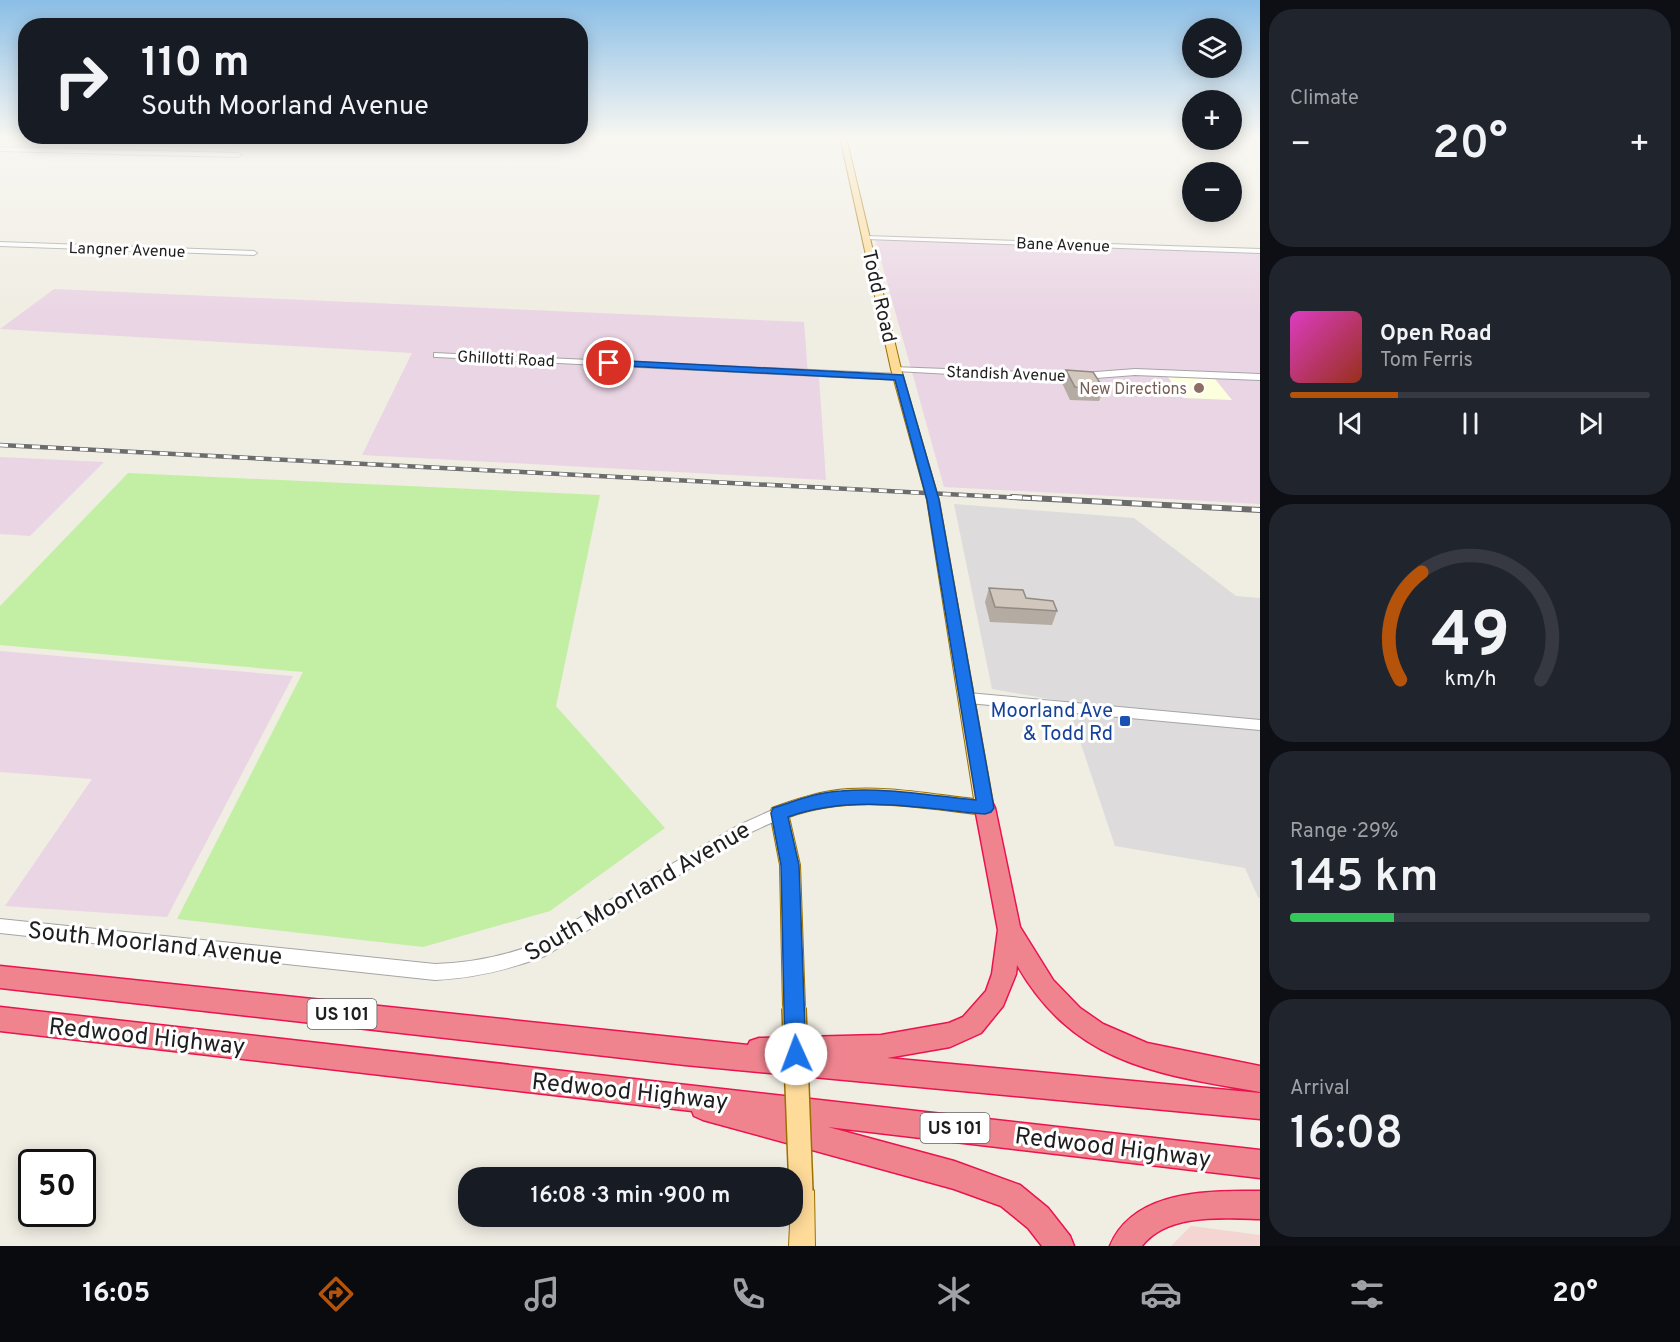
<!DOCTYPE html>
<meta charset="utf-8">
<style>
:root{--surface:#171b24;--page:#20242c;--text:#f1f3f6;--muted:#9ea1a6;--line:#363941;--accent:#b45309}
body{margin:0;font-family:Overpass,sans-serif;background:var(--page);color:var(--text);height:100vh;display:flex;flex-direction:column;font-size:22px;white-space:nowrap}
*{box-sizing:border-box;margin:0}
p{font-size:20px;color:var(--muted)}
.icon{flex:none;width:33px;height:33px;fill:none;stroke:currentColor;stroke-width:2;stroke-linecap:round;stroke-linejoin:round}
.map{position:relative;flex:1;overflow:hidden}
.side{display:flex;flex-direction:column;gap:9px;padding:9px;background:#0d0f14;width:420px}
.side>*{flex:none}
.banner{position:absolute;left:18px;top:18px;width:570px;height:126px;border-radius:24px;box-shadow:0 3px 15px #0003;background:#171b24;color:var(--text);overflow:hidden}
.fabs{position:absolute;left:1182px;top:18px;display:grid;gap:12px}
.fabs a{display:grid;place-items:center;width:60px;height:60px;border-radius:50%;background:var(--surface);box-shadow:0 3px 15px #0003;font-size:30px}
.speed{position:absolute;left:18px;top:1149px;display:flex;gap:12px;font-size:30px;font-weight:700;text-align:center}
.speed>*{display:grid;place-content:center;width:78px;height:78px;border-radius:50%;background:var(--surface);box-shadow:0 3px 15px #0003;line-height:1}
.speed .limit{border:3px solid #111;border-radius:9px;background:#fff;color:#111}
.pin{position:absolute;display:grid;place-items:center;width:51px;height:51px;color:#fff;margin:-26px;border:3px solid #fff;border-radius:50%;box-shadow:0 2px 6px #0007}
.me{position:absolute;width:66px;margin:-33px;rotate:358deg;stroke-linejoin:round;filter:drop-shadow(0 0 4px #0008)}
.turn{display:flex;align-items:center;gap:21px;height:126px;padding:0 24px;font-size:27px}
.turn .icon{width:78px;height:78px;stroke-width:2.5}
.turn b{display:block;font-size:42px;line-height:51px}
.big{font-size:45px;font-weight:600;line-height:1.1}
.side .widget{flex:1;display:flex;flex-direction:column;justify-content:center;gap:9px;min-width:0;padding:0 21px;border-radius:24px;background:var(--page)}
.side .dial{align-items:center;gap:0}
.dial svg{height:156px;overflow:visible;fill:none;stroke:var(--line);stroke-width:7;stroke-linecap:round;text-anchor:middle}
.dial text{fill:var(--text);stroke:none}
.song{display:flex;align-items:center;gap:18px}
.cover{width:72px;height:72px;border-radius:9px;background:linear-gradient(135deg,hsl(310 70% 55%),hsl(10 70% 35%))}
.played{height:6px;border-radius:3px;background:linear-gradient(90deg,var(--accent) 30%,var(--line) 30%)}
.keys{display:flex;justify-content:space-around;direction:ltr}
.heat{display:flex;justify-content:space-between;align-items:center;font-size:33px;direction:ltr}
.charge{height:9px;border-radius:4px;background:linear-gradient(90deg,#34c759 29%,var(--line) 0)}
.trip{position:absolute;left:458px;top:1167px;width:345px;height:60px;border-radius:24px;background:var(--surface);box-shadow:0 3px 15px #0003;font-weight:600;line-height:60px;text-align:center}
.menu{display:flex;height:96px;justify-content:space-around;align-items:center;background:#090b0e;color:var(--muted)}
.menu .icon{width:42px;height:42px}
.menu .current{color:var(--accent)}
.menu b{font-size:27px;color:var(--text)}
main{display:flex;flex:1;min-height:0}
.map>svg:first-child{display:block}
.residential{fill:#dddbdb}
.commercial{fill:#f3d5d1}
.industrial{fill:#ead5e4}
.education{fill:#fcffde}
.grass{fill:#c3efa4}
.lines{fill:none;stroke-linecap:round;stroke-linejoin:round}
.minor-casing{stroke:#a5a5a5;stroke-width:2}
.major-casing{stroke:#997200;stroke-width:2}
.highway-casing{stroke:#ec134d;stroke-width:3}
.minor{fill:#fff;fill-rule:evenodd}
.major{fill:#ffdb9a;fill-rule:evenodd}
.highway{fill:#ef848f;fill-rule:evenodd}
.rail-far1-casing{stroke:#6c6c6c;stroke-width:4.5}
.rail-casing{stroke:#6c6c6c;stroke-width:6}
.rail-far1{stroke:#fff;stroke-width:3;stroke-dasharray:8;stroke-linecap:butt}
.rail{stroke:#fff;stroke-width:4;stroke-dasharray:10;stroke-linecap:butt}
.major-bridge-casing{stroke:#997200;stroke-width:26;stroke-linecap:butt}
.major-bridge{stroke:#ffdb9a;stroke-width:23}
.wall{fill:#b4aba2}
.building{fill:#d1c7bc;stroke:#928b84;stroke-width:1.5}
.route{fill:#1a73e8;stroke:#114b97;stroke-width:1.5}
.education-dot{fill:#8d6e63;stroke:#fff;stroke-width:2}
.transit-dot{fill:#1a4fb4;stroke:#fff;stroke-width:2}
.labels{text-anchor:middle;stroke-width:6;stroke-linejoin:round;paint-order:stroke}
.far-street-label{font-size:16px;fill:#1e1e1e;stroke:#fff}
.far-education-label{font-size:16px;fill:#785e54;stroke:#fff;text-anchor:end}
.shield{fill:#fff;stroke:#626262;stroke-width:1.5}
.shield-label{font-size:18px;font-weight:bold;fill:#1e1e1e}
.street-label{font-size:20px;fill:#1e1e1e;stroke:#fff}
.transit-label{font-size:20px;fill:#164399;stroke:#fff;text-anchor:end}
.near-street-label{font-size:24px;fill:#1e1e1e;stroke:#fff}
</style>
<main>
<div class="map">
<svg width="1260" height="1246" viewBox="0 0 1260 1246">
<rect width="100%" height="100%" fill="#f0ede3"/>
<path class="residential" d="M954,504L1134,518L1236,596L1260,598V898L1258,897L1245,868L1115,846L1067,702L992,689Z"/>
<path class="commercial" d="M1191,1226L1260,1235V1246H1171Z"/>
<path class="industrial" d="M875,239L1260,253V504L944,487Z
M54,289L804,322L808,376L819,377L826,480L362,455L412,353L0,329Z
M0,457L104,462L30,536L0,534Z
M0,651L293,676L167,917L5,906L92,779L0,772Z"/>
<path class="education" d="M1168,377L1215,379L1232,400L1183,398Z"/>
<path class="grass" d="M128,473L600,495L556,706L665,828L550,911L423,947L177,919L303,672L0,645V606Z"/>
<g class="lines">
<g class="minor-casing">
<path id="minor" d="M0,147L238,153L241,155L238,157L0,151Z
M865,236L1260,249V253L867,239L864,237Z
M0,242L254,251L257,253L254,255L0,246Z
M434,353L899,374L903,377L899,380L437,357H434Z
M893,367L1022,372L1083,373L1135,369L1260,374V380L1135,375L1083,379L1022,378L896,371H893Z
M968,693L1260,720V730L968,703L963,701L961,698L963,695Z
M779,807L784,809L786,813L784,817L747,834L545,956C508,970 474,978 435,980L0,933V919L435,964C469,963 501,957 533,945L737,826Z"/>
</g>
<g class="major-casing">
<path id="major" d="M840,137H846L901,369L939,500L994,808L991,813L985,815C919,808 853,794 789,817L800,865L805,1008L802,1015L794,1019L786,1015L783,1008L780,865L770,813L772,808C791,801 811,794 831,791C878,784 928,794 974,799L927,500L891,369Z
M801,1178L810,1182L814,1191L815,1246H789L792,1182Z"/>
</g>
<g class="highway-casing">
<path id="highway" d="M985,800L992,802L995,808L1020,927L1053,980L1080,1008L1103,1024L1147,1043L1260,1066V1092C1156,1074 1074,1064 1017,965L1016,974L1003,1006L981,1033L950,1047L887,1058L1260,1093V1119L685,1065L0,988V966L748,1045L750,1041L759,1038L881,1035L949,1023L963,1017L986,991L992,974L998,930L975,808L978,802Z
M0,1007L1260,1150V1178L828,1127L954,1161L1020,1185L1048,1208L1070,1236L1074,1246H1042L1028,1228L1001,1206L954,1189L703,1120L694,1116L692,1111L0,1031Z
M1243,1191H1260V1219C1223,1218 1167,1213 1142,1246H1110C1131,1195 1195,1191 1243,1191Z"/>
</g>
<use href="#minor" class="minor"/>
<use href="#major" class="major"/>
<use href="#highway" class="highway"/>
<g class="rail-far1-casing">
<path id="rail-far1" d="M0,445L1041,499"/>
</g>
<g class="rail-casing">
<path id="rail" d="M1012,497L1260,510"/>
</g>
<use href="#rail-far1" class="rail-far1"/>
<use href="#rail" class="rail"/>
<g class="major-bridge-casing">
<path id="major-bridge" d="M794,1008L801,1191"/>
</g>
<use href="#major-bridge" class="major-bridge"/>
</g>
<path class="wall" d="M1066,370L1104,389L1099,401L1070,400L1062,383Z
M989,588L1026,598L1057,611L1052,625L990,622L985,602Z"/>
<path class="building" d="M1066,370L1093,372L1104,389L1075,387Z
M989,588L1023,590L1026,598L1053,601L1057,611L995,607Z"/>
<linearGradient id="sky" x2="0" y2="1"><stop stop-color="#8bbee6"/><stop offset="0.44" stop-color="#f8f7f2"/><stop offset="1" stop-color="#f8f7f2" stop-opacity="0"/></linearGradient>
<rect width="1260" height="312" fill="url(#sky)"/>
<path class="route" d="M609,360L903,375L939,500L994,808L991,812L985,814C920,808 851,794 788,817L799,865L806,1054L803,1061L796,1064L788,1061L785,1054L781,865L771,813L773,808C795,801 817,792 841,791C885,787 932,796 976,800L927,500L895,380L606,365L605,363Z"/>
<circle class="education-dot" cx="1199" cy="388" r="6"/>
<rect class="transit-dot" x="1119" y="715" width="12" height="12" rx="3"/>
<g class="labels">
<g class="far-street-label">
<text transform="translate(1063 244) rotate(2)" y="6">Bane Avenue</text>
<text transform="translate(127 249) rotate(2)" y="6">Langner Avenue</text>
<text transform="translate(506 358) rotate(3)" y="6">Ghillotti Road</text>
<text transform="translate(1006 373) rotate(2)" y="6">Standish Avenue</text>
</g>
<g class="far-education-label">
<text x="1187" y="394">New Directions</text>
</g>
<g class="shield">
<rect x="307.5" y="999" width="69" height="30" rx="4.5"/>
<rect x="920.5" y="1113" width="69" height="30" rx="4.5"/>
</g>
<g class="shield-label">
<text x="342" y="1020">US 101</text>
<text x="955" y="1134">US 101</text>
</g>
<g class="street-label">
<text transform="translate(880 296) rotate(77)" y="7">Todd Road</text>
</g>
<g class="transit-label">
<text x="1113" y="717">Moorland Ave<tspan x="1113" dy="23">&amp; Todd Rd</tspan></text>
</g>
<g class="near-street-label">
<text transform="translate(637 891) rotate(-30)" y="8">South Moorland Avenue</text>
<text transform="translate(155 943) rotate(6)" y="8">South Moorland Avenue</text>
<text transform="translate(147 1036) rotate(6)" y="8">Redwood Highway</text>
<text transform="translate(630 1091) rotate(6)" y="8">Redwood Highway</text>
<text transform="translate(1113 1147) rotate(7)" y="8">Redwood Highway</text>
</g>
</g>
</svg>
<div class="fabs">
<a><svg class="icon" aria-label="layers" viewBox="0 0 24 24"><path d="M12 4l9 5-9 5-9-5zM3 14l9 5 9-5"/></svg></a>
<a>+</a>
<a>−</a>
</div>
<div class="speed"><div class="limit">50</div></div>
<div class="pin" style="left:609px;top:363px;background:#d93025"><svg class="icon" aria-label="arrive" viewBox="0 0 24 24"><path d="M6 21V4h12l-3 4 3 4H6"/></svg></div>
<svg class="me" style="left:796px;top:1054px" viewBox="-20 -20 40 40"><circle r="19" fill="#fff"/><path d="M0-13L10 11 0 6-10 11z" fill="#1a73e8"/></svg>
<div class="trip">16:08 · 3 min · 900 m</div>
<div class="banner">
<div class="turn"><svg class="icon" aria-label="right" viewBox="0 0 24 24"><path d="M7 20v-9h11M14 6l5 5-5 5"/></svg><div><b>110 m</b>South Moorland Avenue</div></div>
</div>
</div>
<section class="side">
<div class="widget"><p>Climate</p>
<div class="heat"><a>−</a><b class="big">20°</b><a>+</a></div>
</div>
<div class="widget">
<div class="song"><i class="cover"></i><div><b>Open Road</b><p>Tom Ferris</p></div></div>
<div class="played"></div>
<div class="keys"><svg class="icon" aria-label="previous" viewBox="0 0 24 24"><path d="M18 5L8 12l10 7zM5 5v14"/></svg><svg class="icon" aria-label="pause" viewBox="0 0 24 24"><path d="M8 5v14M16 5v14"/></svg><svg class="icon" aria-label="next" viewBox="0 0 24 24"><path d="M6 5l10 7-10 7zM19 5v14"/></svg></div>
</div>
<div class="widget dial"><svg viewBox="0 0 100 80">
<path d="M14 69A42 42 0 1 1 86 69"/>
<path d="M14 69A42 42 0 0 1 25 14" stroke="#b45309"/>
<text x="50" y="56" font-size="32" font-weight="700">49</text>
<text x="50" y="72" font-size="11">km/h</text>
</svg></div>
<div class="widget"><p>Range · 29%</p><b class="big">145 km</b><div class="charge"></div></div>
<div class="widget"><p>Arrival</p><b class="big">16:08</b></div>
</section>
</main>
<nav class="menu">
<b>16:05</b>
<svg class="icon current" aria-label="directions" viewBox="0 0 24 24"><path d="M12 3l9 9-9 9-9-9zM9 14v-3h6M13 9l2 2-2 2"/></svg>
<svg class="icon" aria-label="music" viewBox="0 0 24 24"><path d="M9 18V5l10-2v13"/><circle cx="6" cy="18" r="3"/><circle cx="16" cy="16" r="3"/></svg>
<svg class="icon" aria-label="phone" viewBox="0 0 24 24"><path d="M5 4h4l2 5-3 2q2 4 5 5l2-3 5 2v4C11 20 4 13 5 4z"/></svg>
<svg class="icon" aria-label="climate" viewBox="0 0 24 24"><path d="M12 3v18M4 7l16 10M4 17L20 7"/></svg>
<svg class="icon" aria-label="car" viewBox="0 0 24 24"><path d="M5 17H2v-5l4-1 3-4h7l3 4 3 1v5h-3M9 17h6M6 11h13"/><circle cx="7" cy="17" r="2"/><circle cx="17" cy="17" r="2"/></svg>
<svg class="icon" aria-label="filters" viewBox="0 0 24 24"><path d="M4 7h16M4 17h16"/><circle cx="9" cy="7" r="2"/><circle cx="15" cy="17" r="2"/></svg>
<b>20°</b>
</nav>
